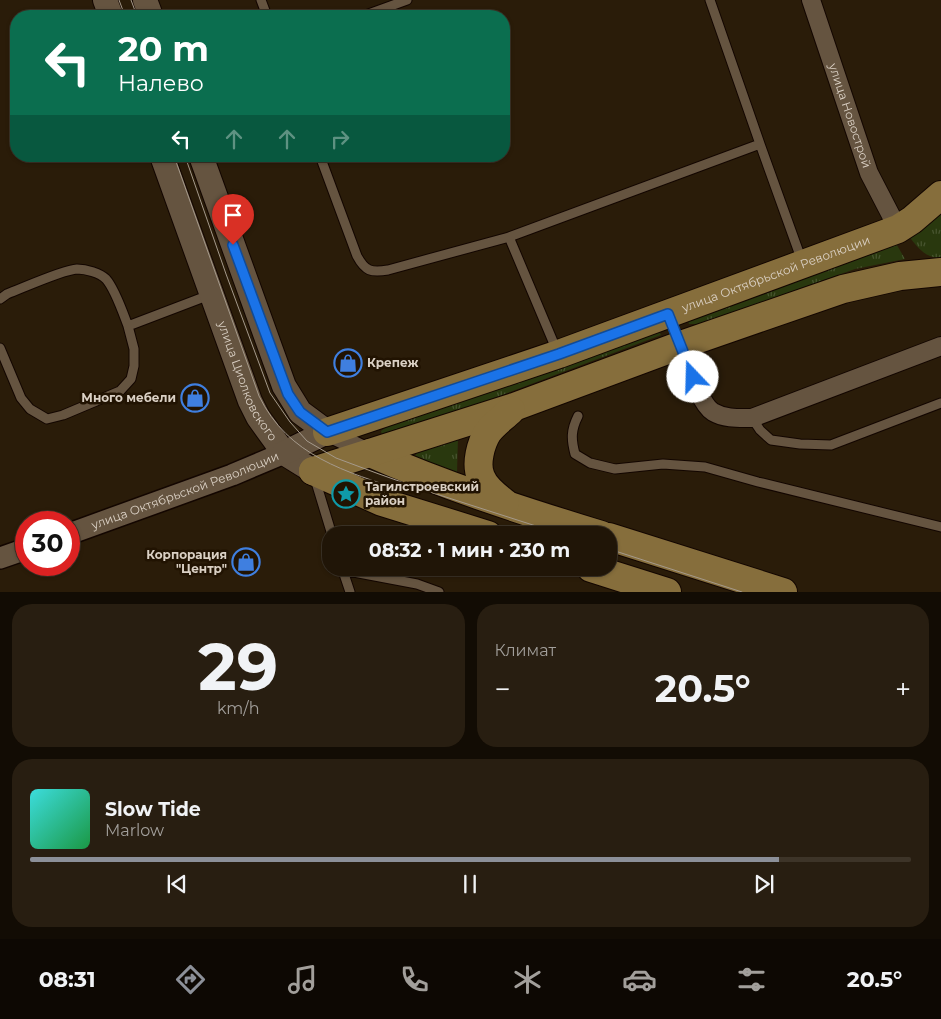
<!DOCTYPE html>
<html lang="ru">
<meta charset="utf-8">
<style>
:root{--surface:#201507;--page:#281e11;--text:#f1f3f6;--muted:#a29f9b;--line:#3d3428;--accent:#8c9099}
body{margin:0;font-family:Montserrat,sans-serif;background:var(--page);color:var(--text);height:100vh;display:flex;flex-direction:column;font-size:19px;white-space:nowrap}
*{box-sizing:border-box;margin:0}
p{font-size:16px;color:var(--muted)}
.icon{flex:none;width:28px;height:28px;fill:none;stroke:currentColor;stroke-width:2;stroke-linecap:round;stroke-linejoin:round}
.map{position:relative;height:592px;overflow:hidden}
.side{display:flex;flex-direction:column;gap:12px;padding:12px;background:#120c04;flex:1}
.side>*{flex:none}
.hud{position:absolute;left:10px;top:10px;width:500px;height:152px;border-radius:20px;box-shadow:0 1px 4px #0004,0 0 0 1px var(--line);background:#0b6e4f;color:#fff;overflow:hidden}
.speed{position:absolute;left:15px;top:511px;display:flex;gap:10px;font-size:25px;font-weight:700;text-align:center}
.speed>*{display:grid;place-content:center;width:65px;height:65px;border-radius:50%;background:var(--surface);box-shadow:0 1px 4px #0004,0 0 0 1px var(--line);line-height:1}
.speed .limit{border:8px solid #d22;background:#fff;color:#111}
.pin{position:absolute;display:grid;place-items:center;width:42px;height:42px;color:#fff;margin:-51px -21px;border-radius:50% 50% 50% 0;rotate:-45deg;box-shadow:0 0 5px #0007}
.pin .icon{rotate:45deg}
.me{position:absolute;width:55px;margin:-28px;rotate:339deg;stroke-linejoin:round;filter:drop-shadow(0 0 4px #0008)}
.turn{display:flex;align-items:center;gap:18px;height:105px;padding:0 25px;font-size:22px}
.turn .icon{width:65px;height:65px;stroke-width:2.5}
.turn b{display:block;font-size:35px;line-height:42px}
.lanes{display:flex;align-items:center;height:48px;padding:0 25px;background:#0003;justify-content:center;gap:25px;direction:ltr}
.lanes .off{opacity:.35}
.big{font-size:38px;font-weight:700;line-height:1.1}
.side .card{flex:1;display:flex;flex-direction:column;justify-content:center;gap:8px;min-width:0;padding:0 18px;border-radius:20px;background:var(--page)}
.side .dial{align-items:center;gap:0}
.dial b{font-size:65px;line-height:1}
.song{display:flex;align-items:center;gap:15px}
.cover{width:60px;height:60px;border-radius:8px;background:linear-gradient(135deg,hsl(180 70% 55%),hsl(140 70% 35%))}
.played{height:5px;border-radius:2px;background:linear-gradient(90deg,var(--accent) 85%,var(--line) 85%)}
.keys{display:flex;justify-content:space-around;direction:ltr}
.heat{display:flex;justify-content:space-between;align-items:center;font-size:28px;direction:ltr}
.side .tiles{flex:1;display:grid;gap:12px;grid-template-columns:1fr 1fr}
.card:last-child{grid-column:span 2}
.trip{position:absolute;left:322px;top:526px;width:295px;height:50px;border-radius:20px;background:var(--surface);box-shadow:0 1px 4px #0004,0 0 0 1px var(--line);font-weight:700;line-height:50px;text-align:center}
.tabs{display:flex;height:80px;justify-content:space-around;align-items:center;background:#0d0803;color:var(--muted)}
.tabs .icon{width:35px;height:35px}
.tabs .on{color:var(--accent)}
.tabs b{font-size:22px;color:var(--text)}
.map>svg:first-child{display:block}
.grass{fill:url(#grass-tufts)}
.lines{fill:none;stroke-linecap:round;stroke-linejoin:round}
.service-casing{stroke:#130600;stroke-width:11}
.minor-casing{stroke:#130600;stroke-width:20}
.tertiary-casing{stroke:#130600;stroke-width:24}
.secondary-casing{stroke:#130600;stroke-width:26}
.primary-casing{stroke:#130600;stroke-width:30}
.service{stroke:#655440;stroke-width:9}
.minor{stroke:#655440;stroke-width:18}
.tertiary{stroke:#655440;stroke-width:21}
.secondary{stroke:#655440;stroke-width:24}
.primary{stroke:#866e3c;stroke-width:28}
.tram{stroke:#a59a8c;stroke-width:1}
.route-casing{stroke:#114b97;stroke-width:12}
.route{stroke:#1a73e8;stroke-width:9}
.labels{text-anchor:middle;stroke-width:5;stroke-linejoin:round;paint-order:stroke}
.street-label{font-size:12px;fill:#dad0c4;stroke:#211302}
.poi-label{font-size:12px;font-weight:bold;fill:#dad0c4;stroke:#211302;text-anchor:start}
</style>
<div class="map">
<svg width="941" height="592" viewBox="0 0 941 592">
<defs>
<pattern id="grass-tufts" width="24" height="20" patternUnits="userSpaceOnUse" patternTransform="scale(1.25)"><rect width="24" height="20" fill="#29380e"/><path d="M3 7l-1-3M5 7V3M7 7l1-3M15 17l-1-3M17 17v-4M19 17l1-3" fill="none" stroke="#47542f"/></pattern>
</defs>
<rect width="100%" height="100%" fill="#2a1c09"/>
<path class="grass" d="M941,210V258C925,258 917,247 908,235Z
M894,240L905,259L855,269L699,324H689L686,315Z
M656,325L661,335L383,440L381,431L399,418Z
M458,437L457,473L413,458L422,447Z"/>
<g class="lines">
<g class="service-casing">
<path id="service" d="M261,0L267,16
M710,0L760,144
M363,16L407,0
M320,156L357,256C365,271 371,273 388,270L509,237L557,351
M509,237L760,144L802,261
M0,299L7,294C23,288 62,270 77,269C86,269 100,273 106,279C115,289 123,313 128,326L212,294
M0,348L21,398L30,409L47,419L63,415L120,391L131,379L134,366V349L128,326
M578,416C571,430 571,439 575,454L590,463L615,469L663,464L705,467L758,482L941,527
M752,418L760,430L771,440L800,444L831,445L941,403
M315,479L332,535
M342,568L350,592
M343,570L417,584L439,592"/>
</g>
<g class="minor-casing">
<g id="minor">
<path id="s1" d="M811,0L869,173L898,229"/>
<path d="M681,345C687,360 699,404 713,412C725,419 739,418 752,418L941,346"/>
<path d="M327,432L370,453"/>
</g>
</g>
<g class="tertiary-casing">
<g id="tertiary">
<path id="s2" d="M69,534L232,475L284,453"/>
<path d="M0,558L26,549"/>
</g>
</g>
<g class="secondary-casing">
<g id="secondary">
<path d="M105,0L111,16"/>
<path d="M145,0L151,16"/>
<path id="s3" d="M162,156L250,401L258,417L284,453L313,471"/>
<path d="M201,156L284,386L300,412L327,432"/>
<path d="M284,453L327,432"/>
</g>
</g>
<g class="primary-casing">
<g id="primary">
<path id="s4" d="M327,432L559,354L898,229L912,220L941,195"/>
<path d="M370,453C445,486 523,511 601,535"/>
<path d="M313,471L514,407L681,345L843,289L900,276L941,272"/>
<path d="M313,471L382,502L488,535"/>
<path d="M505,503C496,496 485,488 481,477C475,464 481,443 488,432C494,424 504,417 511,410"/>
<path d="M609,537L783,592"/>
<path d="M591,568L667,592"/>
</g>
</g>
<use href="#service" class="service"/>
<use href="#minor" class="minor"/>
<use href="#tertiary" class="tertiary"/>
<use href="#secondary" class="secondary"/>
<use href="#primary" class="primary"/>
<path class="tram" d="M119,0L125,16
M131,0L137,16
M174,156L259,396C288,456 346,472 405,491
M185,156L226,274L270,393L290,422L307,441L336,458L379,474L427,491L564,535
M609,549L742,592"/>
</g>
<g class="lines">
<g class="route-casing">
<path id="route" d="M233,245L288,394L300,412L327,432L559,354L668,314L693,377"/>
</g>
<use href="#route" class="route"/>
</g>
<defs>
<g id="shop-ring" transform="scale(1.4375)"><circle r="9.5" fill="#211302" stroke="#3f7fe0" stroke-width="1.5"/><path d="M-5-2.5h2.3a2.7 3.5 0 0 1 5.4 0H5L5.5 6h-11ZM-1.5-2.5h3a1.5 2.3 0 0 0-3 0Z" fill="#3f7fe0"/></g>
<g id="sight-ring" transform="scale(1.4375)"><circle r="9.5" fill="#211302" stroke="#0f9aa8" stroke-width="1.5"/><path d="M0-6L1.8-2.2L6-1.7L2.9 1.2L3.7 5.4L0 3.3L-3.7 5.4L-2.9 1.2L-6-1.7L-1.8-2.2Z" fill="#0f9aa8"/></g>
</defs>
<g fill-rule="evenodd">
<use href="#shop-ring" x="348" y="363"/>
<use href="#shop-ring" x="195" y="398"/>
<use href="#sight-ring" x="346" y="494"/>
<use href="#shop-ring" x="246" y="562"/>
</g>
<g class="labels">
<g class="street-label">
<text dy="4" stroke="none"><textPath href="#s1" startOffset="122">улица Новострой</textPath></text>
<text dy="4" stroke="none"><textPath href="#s4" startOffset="476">улица Октябрьской Революции</textPath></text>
<text dy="4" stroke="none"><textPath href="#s3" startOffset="241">улица Циолковского</textPath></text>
<text dy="4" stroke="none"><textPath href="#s2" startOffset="124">улица Октябрьской Революции</textPath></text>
</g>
<g class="poi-label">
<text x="367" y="367">Крепеж</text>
<text x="176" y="402" text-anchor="end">Много мебели</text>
<text x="365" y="491">Тагилстроевский<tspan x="365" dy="14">район</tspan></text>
<text x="227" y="559" text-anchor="end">Корпорация<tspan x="227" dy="14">"Центр"</tspan></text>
</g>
</g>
</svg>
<div class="speed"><div class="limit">30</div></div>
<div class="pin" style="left:233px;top:245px;background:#d93025"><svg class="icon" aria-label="arrive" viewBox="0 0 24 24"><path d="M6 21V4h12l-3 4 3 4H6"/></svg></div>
<svg class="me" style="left:693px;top:377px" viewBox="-20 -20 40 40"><circle r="19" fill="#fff"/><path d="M0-13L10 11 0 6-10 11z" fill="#1a73e8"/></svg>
<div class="trip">08:32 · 1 мин · 230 m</div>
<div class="hud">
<div class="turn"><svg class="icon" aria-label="left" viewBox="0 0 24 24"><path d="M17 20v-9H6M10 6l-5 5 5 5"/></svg><div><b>20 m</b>Налево</div></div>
<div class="lanes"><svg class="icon" aria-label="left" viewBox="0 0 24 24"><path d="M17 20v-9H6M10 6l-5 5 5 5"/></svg><svg class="icon off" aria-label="ahead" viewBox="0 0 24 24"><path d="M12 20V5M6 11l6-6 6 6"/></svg><svg class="icon off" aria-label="ahead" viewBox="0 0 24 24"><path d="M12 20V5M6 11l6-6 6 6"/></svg><svg class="icon off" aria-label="right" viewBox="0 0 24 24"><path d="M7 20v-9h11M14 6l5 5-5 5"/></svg></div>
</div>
</div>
<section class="side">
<div class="tiles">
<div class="card dial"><b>29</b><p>km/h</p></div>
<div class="card"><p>Климат</p>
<div class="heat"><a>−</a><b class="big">20.5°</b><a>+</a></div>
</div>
<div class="card">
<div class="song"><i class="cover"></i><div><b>Slow Tide</b><p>Marlow</p></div></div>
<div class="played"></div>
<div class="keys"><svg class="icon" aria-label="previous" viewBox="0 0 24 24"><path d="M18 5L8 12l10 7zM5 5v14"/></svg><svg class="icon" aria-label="pause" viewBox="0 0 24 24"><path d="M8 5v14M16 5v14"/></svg><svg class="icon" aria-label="next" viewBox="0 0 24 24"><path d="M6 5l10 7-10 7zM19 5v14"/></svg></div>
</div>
</div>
</section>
<nav class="tabs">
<b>08:31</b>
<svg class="icon on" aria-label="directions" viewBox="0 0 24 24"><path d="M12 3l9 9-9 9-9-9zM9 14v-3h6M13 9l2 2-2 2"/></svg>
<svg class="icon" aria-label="music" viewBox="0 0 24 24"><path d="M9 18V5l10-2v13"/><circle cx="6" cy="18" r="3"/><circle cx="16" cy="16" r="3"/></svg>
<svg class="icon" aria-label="phone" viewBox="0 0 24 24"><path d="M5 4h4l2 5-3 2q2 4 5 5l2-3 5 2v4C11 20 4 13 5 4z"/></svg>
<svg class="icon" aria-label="climate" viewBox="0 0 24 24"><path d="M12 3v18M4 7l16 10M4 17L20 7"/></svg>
<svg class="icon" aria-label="car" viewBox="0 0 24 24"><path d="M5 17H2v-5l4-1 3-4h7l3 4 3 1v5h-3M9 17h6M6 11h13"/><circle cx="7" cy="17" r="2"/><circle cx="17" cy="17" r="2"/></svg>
<svg class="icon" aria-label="filters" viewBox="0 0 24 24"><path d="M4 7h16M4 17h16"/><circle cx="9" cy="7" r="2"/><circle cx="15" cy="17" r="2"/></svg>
<b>20.5°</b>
</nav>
